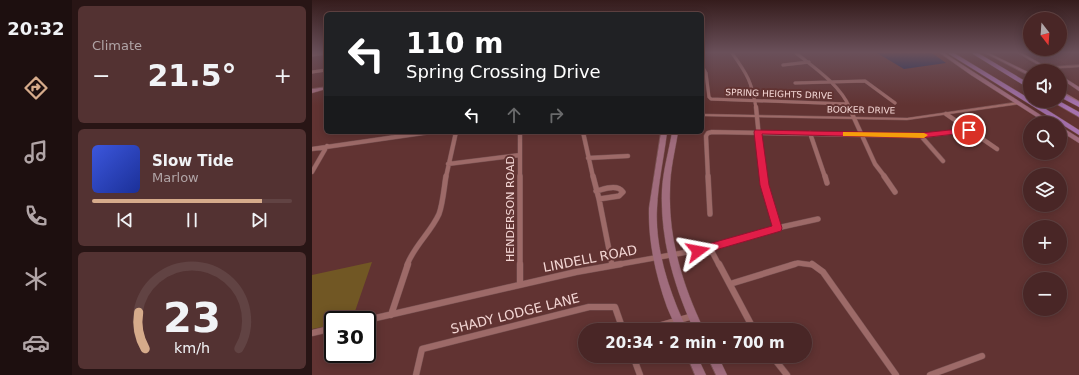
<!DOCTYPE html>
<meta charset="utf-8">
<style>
:root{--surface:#492626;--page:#533232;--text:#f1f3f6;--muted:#b1a5a7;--line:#614343;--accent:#d6ab8b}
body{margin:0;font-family:"DejaVu Sans",sans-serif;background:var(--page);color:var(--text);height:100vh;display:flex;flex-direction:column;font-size:15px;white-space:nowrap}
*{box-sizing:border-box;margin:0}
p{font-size:13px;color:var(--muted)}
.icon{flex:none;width:22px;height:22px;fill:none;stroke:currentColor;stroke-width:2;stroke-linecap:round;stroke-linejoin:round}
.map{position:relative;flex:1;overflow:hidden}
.sheet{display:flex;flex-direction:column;gap:6px;padding:6px;background:#281515;width:240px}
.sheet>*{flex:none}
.banner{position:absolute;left:12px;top:12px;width:380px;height:122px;border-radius:6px;box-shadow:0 2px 10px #0003,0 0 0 1px var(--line);background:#202124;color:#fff;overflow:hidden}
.needle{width:26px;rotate:163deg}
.buttons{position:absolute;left:711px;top:12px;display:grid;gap:8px}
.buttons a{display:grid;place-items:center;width:44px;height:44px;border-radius:50%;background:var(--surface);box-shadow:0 2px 10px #0003,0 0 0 1px var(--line);font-size:20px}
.speed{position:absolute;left:12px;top:311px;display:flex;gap:8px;font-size:20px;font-weight:700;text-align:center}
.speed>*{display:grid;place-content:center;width:52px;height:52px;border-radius:50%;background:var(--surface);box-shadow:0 2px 10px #0003,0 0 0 1px var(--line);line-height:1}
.speed .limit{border:2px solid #111;border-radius:6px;background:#fff;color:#111}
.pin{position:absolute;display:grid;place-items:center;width:34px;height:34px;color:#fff;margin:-17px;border:2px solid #fff;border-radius:50%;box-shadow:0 1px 4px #0007}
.me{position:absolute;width:44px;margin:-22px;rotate:77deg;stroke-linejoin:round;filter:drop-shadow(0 0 3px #0008)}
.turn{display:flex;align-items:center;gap:14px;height:84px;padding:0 16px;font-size:18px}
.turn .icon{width:52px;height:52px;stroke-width:2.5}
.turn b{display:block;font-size:28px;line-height:34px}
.lanes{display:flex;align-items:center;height:38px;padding:0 16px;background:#0003;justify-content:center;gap:20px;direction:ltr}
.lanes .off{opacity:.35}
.big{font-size:30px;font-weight:800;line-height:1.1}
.sheet .widget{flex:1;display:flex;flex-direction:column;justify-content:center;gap:6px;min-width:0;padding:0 14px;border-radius:6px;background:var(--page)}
.sheet .dial{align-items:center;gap:0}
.dial svg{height:104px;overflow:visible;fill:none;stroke:var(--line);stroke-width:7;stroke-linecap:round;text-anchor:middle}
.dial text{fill:var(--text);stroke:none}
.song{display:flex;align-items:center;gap:12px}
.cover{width:48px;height:48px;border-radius:6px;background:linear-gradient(135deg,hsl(230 70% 55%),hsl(230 70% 35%))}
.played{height:4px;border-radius:2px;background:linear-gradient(90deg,var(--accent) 85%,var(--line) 85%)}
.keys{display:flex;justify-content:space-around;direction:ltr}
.heat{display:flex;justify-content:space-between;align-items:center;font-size:22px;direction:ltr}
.trip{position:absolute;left:266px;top:323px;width:234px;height:40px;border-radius:20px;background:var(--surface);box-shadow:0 2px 10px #0003,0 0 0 1px var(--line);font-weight:800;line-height:40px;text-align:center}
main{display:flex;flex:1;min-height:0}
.tabs{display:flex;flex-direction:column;width:72px;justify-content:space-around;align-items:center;background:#1d0f0f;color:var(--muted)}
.tabs .icon{width:28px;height:28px}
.tabs .active{color:var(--accent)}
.tabs b{font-size:18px;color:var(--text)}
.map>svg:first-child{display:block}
.green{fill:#715724}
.water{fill:#102a5a}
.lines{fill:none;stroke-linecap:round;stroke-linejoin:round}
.minor-far3-casing{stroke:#795252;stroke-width:3.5}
.minor-far2-casing{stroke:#795252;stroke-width:5}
.minor-far1-casing{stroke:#795252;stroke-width:6}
.minor-casing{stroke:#795252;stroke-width:7}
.tertiary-casing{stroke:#795252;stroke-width:1}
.secondary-casing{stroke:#795252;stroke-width:1}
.motorway-casing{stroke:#795252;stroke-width:1}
.minor-far3{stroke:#9d6a68;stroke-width:3}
.minor-far2{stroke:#9d6a68;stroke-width:4}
.minor-far1{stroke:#9d6a68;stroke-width:5}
.minor{stroke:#9d6a68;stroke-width:6}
.tertiary{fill:#9d6a68;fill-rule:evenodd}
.secondary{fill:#a06c7d;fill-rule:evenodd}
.motorway{fill:#a672ae;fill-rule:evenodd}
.route{fill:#e11d48;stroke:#92132f}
.slow{fill:#f59e0b}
.labels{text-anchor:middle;stroke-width:4;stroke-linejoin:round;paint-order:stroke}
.far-street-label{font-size:9px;fill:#f4d7d5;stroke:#613332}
.street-label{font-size:11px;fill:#f4d7d5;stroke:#613332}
.near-street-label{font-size:13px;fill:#f4d7d5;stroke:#613332}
</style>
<main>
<nav class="tabs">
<b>20:32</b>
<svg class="icon active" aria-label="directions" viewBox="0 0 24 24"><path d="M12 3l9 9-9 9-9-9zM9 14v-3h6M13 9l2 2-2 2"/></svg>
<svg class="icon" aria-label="music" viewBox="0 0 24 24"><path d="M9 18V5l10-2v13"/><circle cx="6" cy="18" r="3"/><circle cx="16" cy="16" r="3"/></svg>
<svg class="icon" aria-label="phone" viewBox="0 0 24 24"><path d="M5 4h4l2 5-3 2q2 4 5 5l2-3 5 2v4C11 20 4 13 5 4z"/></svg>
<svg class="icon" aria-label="climate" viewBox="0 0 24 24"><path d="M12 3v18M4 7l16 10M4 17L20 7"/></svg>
<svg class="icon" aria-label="car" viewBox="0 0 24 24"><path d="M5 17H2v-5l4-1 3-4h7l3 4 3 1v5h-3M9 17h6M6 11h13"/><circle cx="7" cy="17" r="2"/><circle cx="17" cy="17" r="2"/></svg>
</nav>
<section class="sheet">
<div class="widget"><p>Climate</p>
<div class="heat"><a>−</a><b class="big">21.5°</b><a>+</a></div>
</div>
<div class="widget">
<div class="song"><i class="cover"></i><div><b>Slow Tide</b><p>Marlow</p></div></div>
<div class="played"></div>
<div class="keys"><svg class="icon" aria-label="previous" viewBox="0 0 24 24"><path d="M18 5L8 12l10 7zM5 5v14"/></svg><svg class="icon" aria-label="pause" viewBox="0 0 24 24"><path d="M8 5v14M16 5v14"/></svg><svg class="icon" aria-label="next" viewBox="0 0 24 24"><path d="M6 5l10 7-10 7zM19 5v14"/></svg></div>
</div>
<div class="widget dial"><svg viewBox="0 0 100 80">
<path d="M14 69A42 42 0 1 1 86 69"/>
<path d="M14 69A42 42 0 0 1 9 41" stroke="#d6ab8b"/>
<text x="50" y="56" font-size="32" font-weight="700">23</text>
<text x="50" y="72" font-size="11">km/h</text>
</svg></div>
</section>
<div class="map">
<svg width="767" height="375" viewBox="0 0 767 375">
<rect width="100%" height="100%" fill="#613332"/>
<path class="green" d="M60,262L40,320H21V325L0,329V275Z"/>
<path class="water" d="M565,53H620L634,63L592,69Z"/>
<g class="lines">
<g class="minor-far3-casing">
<path id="minor-far3" d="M420,53C435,74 440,82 444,108
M484,53C504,69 527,84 538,108
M0,55L14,53
M471,65L497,62
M390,66L394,73L397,97L399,99L536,104
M0,72L14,70
M483,83L553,81L583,103"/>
</g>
<g class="minor-far2-casing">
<path id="minor-far2" d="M444,107L451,177
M537,107L563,164L573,177
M634,114L685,149
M208,132V177
M271,132L281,177
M498,133L513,177
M609,136L631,161
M0,149L118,132
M276,158L316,156
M136,164L208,155
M0,172L15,146
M134,177L144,132
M396,177L394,136L396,133L400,132L609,136L657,130"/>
</g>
<g class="minor-far1-casing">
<path id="minor-far1" d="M208,176V265
M281,176L287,199L300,265
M396,176L398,214
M451,176L452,185L465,228
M513,176L515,183
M572,176L583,192
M284,191C293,189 305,184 311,192L307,196L287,199
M398,248L407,265
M95,265C102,246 119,232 127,214C131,203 132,188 134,176
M303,265L398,248L465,228L506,219
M479,265L486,263L501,265"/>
</g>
<g class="minor-casing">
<path id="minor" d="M208,264V285
M407,264L442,330
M500,264L511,272L584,375
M418,284L483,264
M79,315L96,264
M55,320L264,272L309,264
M332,330L381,316
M363,330L384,324
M0,333L21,328
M321,356L328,375
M460,356L475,375
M104,375L110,349L277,307H303L311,330
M618,375L670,356"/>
</g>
<g class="tertiary-casing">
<path id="tertiary" d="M767,65V67L735,69L733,68L735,67Z
M706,102L708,103V104L595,120L390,116V114L595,118Z"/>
</g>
<g class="secondary-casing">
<path id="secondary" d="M628,53H632L741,123H734L659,75Z
M673,53H677L718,73V76Z
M706,53H710L742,71H737Z
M748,75L767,87V91L748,78Z
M14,87V89L0,93V89Z
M748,90L767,101V105L748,94Z
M748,126L767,138V143L748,131Z
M349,132H355C352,157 346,183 345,208C343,242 353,277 365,307C368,315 372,322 375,330H365C362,322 358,315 355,307C344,276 336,242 337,208Z
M360,132H366C363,151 358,170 358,189C356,239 371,286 392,330H382C362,286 348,239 350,190C351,170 357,151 360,132Z
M375,356H385L394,375H383Z
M395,356H406L415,375H404Z"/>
</g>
<g class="motorway-casing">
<path id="motorway" d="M637,53H642L718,99V101H721L767,130V135L637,54Z
M661,53H666L718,84V89L661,54Z
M748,92L767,102V107L748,97Z
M739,101H747L767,112V117Z"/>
</g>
<use href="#minor-far3" class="minor-far3"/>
<use href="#minor-far2" class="minor-far2"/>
<use href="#minor-far1" class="minor-far1"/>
<use href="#minor" class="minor"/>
<use href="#tertiary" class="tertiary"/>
<use href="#secondary" class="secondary"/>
<use href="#motorway" class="motorway"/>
</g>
<linearGradient id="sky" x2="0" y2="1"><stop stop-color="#351c1c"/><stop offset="0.5" stop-color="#6a505a"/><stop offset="1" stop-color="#6a505a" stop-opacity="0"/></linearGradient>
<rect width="767" height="105" fill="url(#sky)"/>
<path class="route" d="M657,128L660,129V132L609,138L450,134L457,185L470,228L469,231L386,255L382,254L380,251L382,248L460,226L448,185L442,132L443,130L609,133Z"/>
<path class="slow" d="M531,132L612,133L616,135L612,138L534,136H531Z"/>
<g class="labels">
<g class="far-street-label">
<text transform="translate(467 94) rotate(2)" y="3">SPRING HEIGHTS DRIVE</text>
<text transform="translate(549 110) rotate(1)" y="3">BOOKER DRIVE</text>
</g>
<g class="street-label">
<text transform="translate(198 209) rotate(-90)" y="4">HENDERSON ROAD</text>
</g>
<g class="near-street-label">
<text transform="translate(278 258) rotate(-11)" y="5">LINDELL ROAD</text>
<text transform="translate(203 313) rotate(-14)" y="5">SHADY LODGE LANE</text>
</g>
</g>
</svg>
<div class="buttons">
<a><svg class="needle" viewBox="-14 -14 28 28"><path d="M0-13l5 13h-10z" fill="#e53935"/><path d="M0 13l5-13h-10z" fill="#b1a5a7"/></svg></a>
<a><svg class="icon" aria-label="sound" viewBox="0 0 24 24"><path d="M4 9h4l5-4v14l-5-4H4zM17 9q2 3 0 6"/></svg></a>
<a><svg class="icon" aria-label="search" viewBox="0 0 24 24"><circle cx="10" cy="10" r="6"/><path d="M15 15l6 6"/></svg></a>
<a><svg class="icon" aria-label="layers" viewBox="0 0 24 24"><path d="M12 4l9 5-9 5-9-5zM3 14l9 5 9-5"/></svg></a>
<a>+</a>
<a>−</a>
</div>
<div class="speed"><div class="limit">30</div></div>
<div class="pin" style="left:657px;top:130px;background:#d93025"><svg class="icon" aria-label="arrive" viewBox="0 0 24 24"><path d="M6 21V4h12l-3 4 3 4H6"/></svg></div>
<svg class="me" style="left:386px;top:251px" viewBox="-20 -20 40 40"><path d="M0-17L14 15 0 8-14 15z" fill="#e11d48" stroke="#fff" stroke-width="4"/></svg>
<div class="trip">20:34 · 2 min · 700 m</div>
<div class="banner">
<div class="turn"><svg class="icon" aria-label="left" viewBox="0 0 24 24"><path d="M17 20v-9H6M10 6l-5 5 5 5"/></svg><div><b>110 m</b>Spring Crossing Drive</div></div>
<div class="lanes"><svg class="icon" aria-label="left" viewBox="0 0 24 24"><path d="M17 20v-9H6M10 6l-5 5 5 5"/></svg><svg class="icon off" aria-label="ahead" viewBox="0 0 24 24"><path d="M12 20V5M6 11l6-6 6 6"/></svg><svg class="icon off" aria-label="right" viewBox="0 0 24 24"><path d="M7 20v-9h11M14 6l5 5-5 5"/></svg></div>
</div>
</div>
</main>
